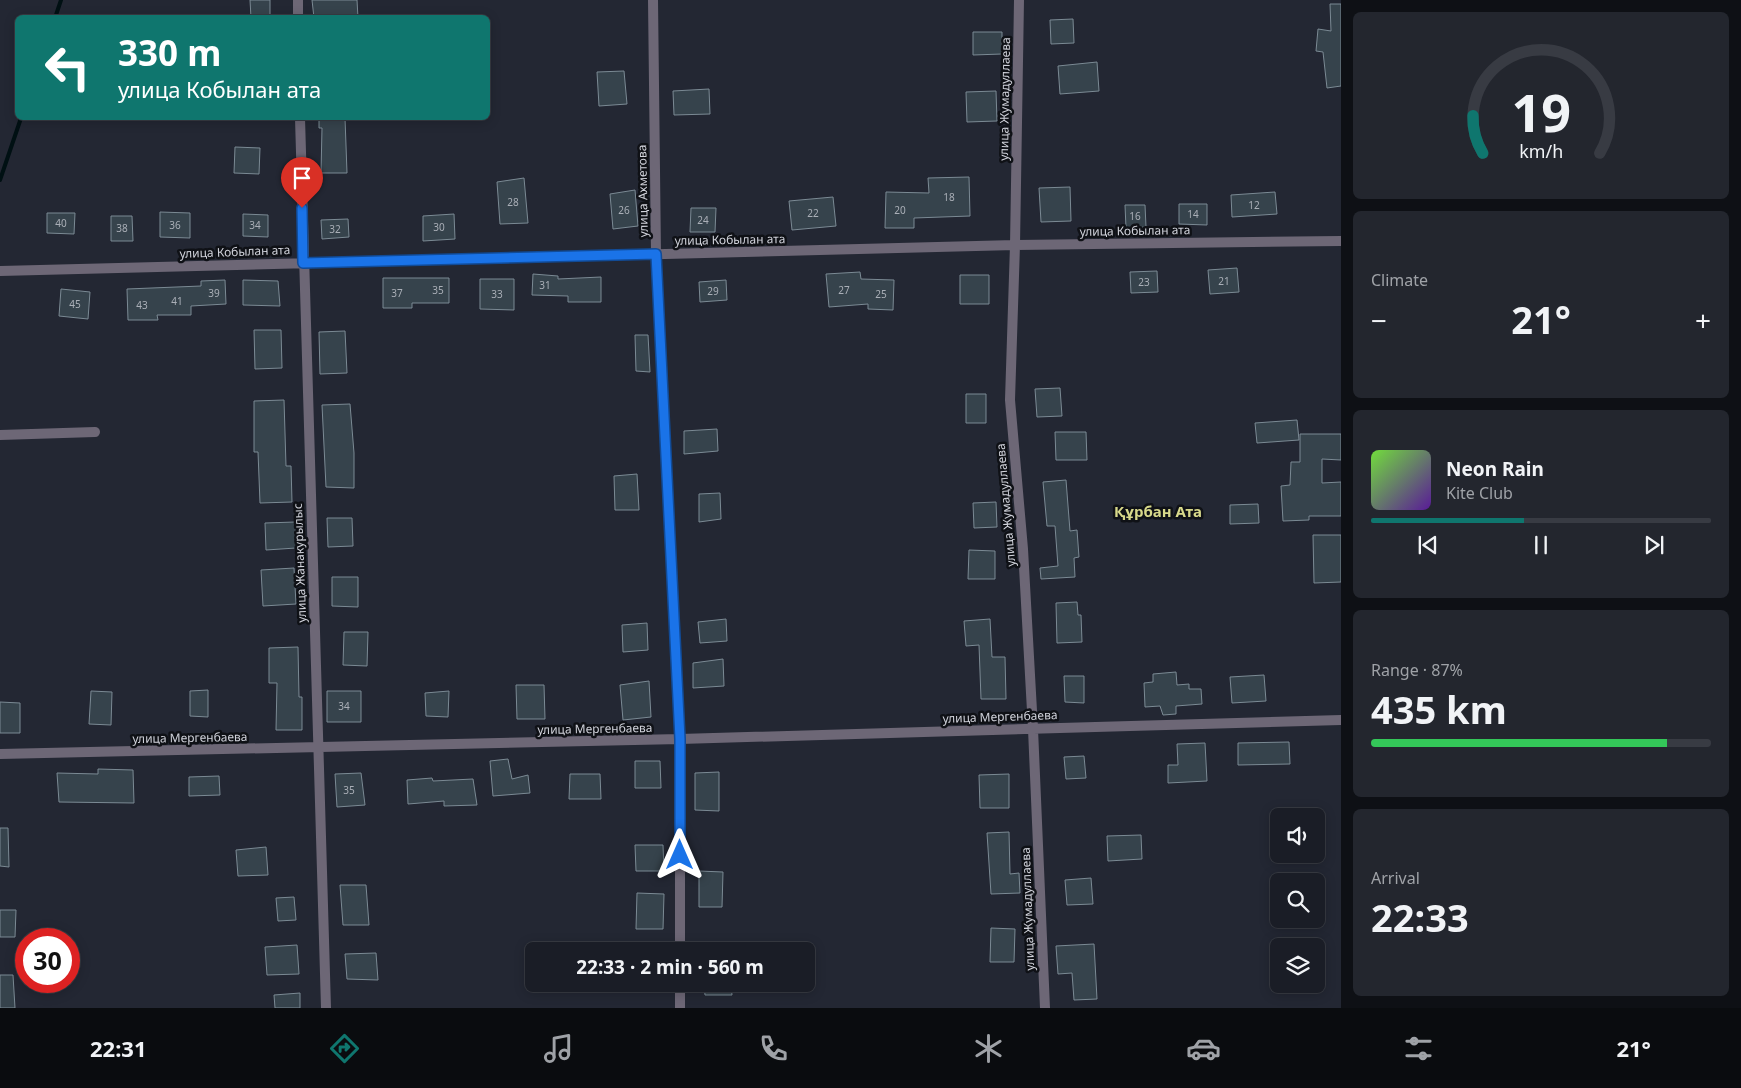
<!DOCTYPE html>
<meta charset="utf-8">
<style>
:root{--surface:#1a1d26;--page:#23262e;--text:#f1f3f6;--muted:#9fa2a7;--line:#383b43;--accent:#0f766e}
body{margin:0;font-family:"Noto Sans",sans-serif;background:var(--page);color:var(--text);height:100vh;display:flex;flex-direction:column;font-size:19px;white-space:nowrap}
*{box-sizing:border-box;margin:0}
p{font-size:16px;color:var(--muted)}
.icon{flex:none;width:28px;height:28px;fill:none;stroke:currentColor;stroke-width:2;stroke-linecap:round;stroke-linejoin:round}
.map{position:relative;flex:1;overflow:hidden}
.drawer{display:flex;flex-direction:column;gap:12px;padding:12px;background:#0e1015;width:400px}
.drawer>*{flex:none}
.hud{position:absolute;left:15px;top:15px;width:475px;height:105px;border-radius:8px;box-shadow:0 2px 12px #0003,0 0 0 1px var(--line);background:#0f766e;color:#fff;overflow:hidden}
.buttons{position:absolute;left:1270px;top:808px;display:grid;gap:10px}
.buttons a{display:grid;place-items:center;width:55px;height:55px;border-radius:8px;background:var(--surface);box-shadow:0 2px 12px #0003,0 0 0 1px var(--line);font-size:25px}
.speed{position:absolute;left:15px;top:928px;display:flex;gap:10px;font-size:25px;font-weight:700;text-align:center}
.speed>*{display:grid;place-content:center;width:65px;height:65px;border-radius:50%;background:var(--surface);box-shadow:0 2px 12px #0003,0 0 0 1px var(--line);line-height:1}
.speed .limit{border:8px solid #d22;background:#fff;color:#111}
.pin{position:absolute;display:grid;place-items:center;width:42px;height:42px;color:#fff;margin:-51px -21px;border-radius:50% 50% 50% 0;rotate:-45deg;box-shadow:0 0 5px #0007}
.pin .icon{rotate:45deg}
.me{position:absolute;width:55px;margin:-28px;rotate:0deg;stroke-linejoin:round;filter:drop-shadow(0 0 4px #0008)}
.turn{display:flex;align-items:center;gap:18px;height:105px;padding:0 20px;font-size:22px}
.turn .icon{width:65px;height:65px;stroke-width:2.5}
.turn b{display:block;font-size:35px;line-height:42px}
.big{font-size:38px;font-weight:700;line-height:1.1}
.drawer .card{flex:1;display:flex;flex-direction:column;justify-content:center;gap:8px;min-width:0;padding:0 18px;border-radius:8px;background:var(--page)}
.drawer .dial{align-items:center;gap:0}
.dial svg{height:130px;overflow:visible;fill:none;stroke:var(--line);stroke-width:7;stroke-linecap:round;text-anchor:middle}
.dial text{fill:var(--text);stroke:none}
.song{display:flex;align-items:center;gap:15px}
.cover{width:60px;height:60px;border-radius:8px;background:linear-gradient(135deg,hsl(100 70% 55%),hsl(270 70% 35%))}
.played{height:5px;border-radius:2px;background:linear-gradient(90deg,var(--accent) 45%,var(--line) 45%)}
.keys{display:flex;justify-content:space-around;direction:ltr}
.heat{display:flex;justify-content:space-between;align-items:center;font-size:28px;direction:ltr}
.charge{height:8px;border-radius:4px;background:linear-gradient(90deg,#34c759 87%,var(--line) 0)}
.trip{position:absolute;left:525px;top:942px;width:290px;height:50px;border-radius:8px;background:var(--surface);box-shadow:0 2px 12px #0003,0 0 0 1px var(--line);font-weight:700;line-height:50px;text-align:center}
.tabs{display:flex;height:80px;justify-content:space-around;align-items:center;background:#0a0c0f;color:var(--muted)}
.tabs .icon{width:35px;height:35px}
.tabs .on{color:var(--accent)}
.tabs b{font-size:22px;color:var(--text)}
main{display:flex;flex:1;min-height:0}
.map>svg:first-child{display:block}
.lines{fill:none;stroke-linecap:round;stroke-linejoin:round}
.stream{stroke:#001013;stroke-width:4}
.building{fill:#36434c;stroke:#7b8a94}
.minor{stroke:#6d6776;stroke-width:10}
.route-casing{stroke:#114b97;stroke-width:12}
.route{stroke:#1a73e8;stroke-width:9}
.labels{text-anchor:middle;stroke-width:5;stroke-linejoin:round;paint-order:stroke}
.number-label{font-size:10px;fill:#aaafb7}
.street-label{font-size:12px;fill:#d1d3db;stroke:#0f1116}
.quarter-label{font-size:15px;font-weight:bold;fill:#d8d98b;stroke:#0f1116}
</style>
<main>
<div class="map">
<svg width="1341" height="1008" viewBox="0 0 1341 1008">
<rect width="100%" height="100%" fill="#232733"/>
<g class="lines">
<path class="stream" d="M55,18L61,0
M0,180L21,118"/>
</g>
<path class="building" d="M250,0H270V18H251Z
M312,0H357L358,18H314Z
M1330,4H1341V86L1327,88L1323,52L1316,51L1318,29L1331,31Z
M1073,19L1074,43L1051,44L1050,20Z
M973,32H1002V54L973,55Z
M1097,62L1099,91L1060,94L1058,66Z
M624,71L627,104L599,106L597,72Z
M709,89L710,114L674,115L673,91Z
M996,91L997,121L967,122L966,92Z
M319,118H345L347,173H321L322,128H319Z
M235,147L260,148L259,174L234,173Z
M969,177L970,216L914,218V228H885L886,192L929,193L928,178Z
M524,178L528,223L500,224L497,182Z
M1070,187L1071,221L1041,222L1039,188Z
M635,190L638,226L613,229L610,194Z
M1275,192L1277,214L1232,217L1231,195Z
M833,197L836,226L792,230L789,201Z
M1179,204H1207V225L1179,224Z
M1125,205H1145L1146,227L1126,228Z
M691,208H716L715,232H690Z
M160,212L190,213V238L160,237Z
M47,213H75L74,234L47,233Z
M243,214L268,215V237L243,236Z
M454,214L455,239L423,241V216Z
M111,216H132L133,241H111Z
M348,219L349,237L322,239L321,220Z
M1237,268L1239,292L1210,294L1208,270Z
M1157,271L1158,292L1131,293L1130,272Z
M860,272L861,279L894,280L893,310L868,309V304L829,307L826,274Z
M533,274L558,276V279L601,277V302H568V296L532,295Z
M960,275H989V304H960Z
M383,278H449V303H412V308H383Z
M480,279H514V310L480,309Z
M225,280L226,304L191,306V315H157L158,320H128L127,289L201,286V281Z
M243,280L278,281L280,306L243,305Z
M726,280L727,300L700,302L699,282Z
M61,289L90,292L88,319L59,316Z
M254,330H281L282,368L255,369Z
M345,331L347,373L320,374L319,332Z
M635,335H648L650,372L636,371Z
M1060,388L1062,416L1037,417L1035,389Z
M966,394H986V423H966Z
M284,400L286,466H291L292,502L260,503L258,452H254V401Z
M350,404L354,453V488L326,487L322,405Z
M1297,420L1299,440L1257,443L1255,423Z
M717,429L718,451L684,454V431Z
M1055,432H1086L1087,460H1056Z
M1300,434H1341V460L1322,459V483L1341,482V516H1309V520L1283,521L1281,486L1290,485L1291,462H1300Z
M637,474L639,510H615L614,476Z
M1066,480L1070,531L1077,530L1079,557L1074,558L1075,577L1041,579L1040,568L1058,566L1055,526H1047L1043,482Z
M720,493L721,519L699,522V494Z
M996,502L997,527L974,528L973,503Z
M1258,504L1259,523L1230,524V505Z
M327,518H352L353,546L328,547Z
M295,522L296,548L266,550L265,523Z
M1313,535H1341V582L1314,583Z
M969,550L995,551V579H968Z
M294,568L296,604L263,606L261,570Z
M332,577H358V607L332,606Z
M1077,602L1078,615H1081L1082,642L1057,643L1056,603Z
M726,619L727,641L700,643L698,622Z
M990,619L992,657H1005L1006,699H981L979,645L966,646L964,621Z
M647,623L648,650L623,652L622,625Z
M344,632H368L367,666L343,665Z
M298,647L299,697H302V730H276L277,683H269V648Z
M723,659L724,686L693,688V663Z
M1176,672L1177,685L1189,684V689H1201L1202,704L1176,706V714L1163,715L1160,706L1145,707L1144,683L1153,682V674Z
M1264,675L1266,701L1232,703L1230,677Z
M1064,676H1084V703L1065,702Z
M649,681L651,717L623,720L620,685Z
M516,685H544L545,719H517Z
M208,690V717L190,716V691Z
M91,691L112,692L111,725L89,724Z
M327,691H361V722H327Z
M449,691L448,717L426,716L425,693Z
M0,702L20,703V733H0Z
M1289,742L1290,764L1238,765V743Z
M1205,743L1207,781L1168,783V765H1178L1177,744Z
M1084,756L1086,778L1066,779L1064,757Z
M508,759L512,779L528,775L530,793L493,796L490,761Z
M635,761H660L661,788H635Z
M98,769L133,770L134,803L59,802L57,773L98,774Z
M719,772V811L695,810V773Z
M361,773L365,805L337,807L335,774Z
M570,774H600L601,799H569Z
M1009,774V808H980L979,775Z
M219,776L220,795L189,796V777Z
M432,778L433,781L473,779L477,805L444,806V801L408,804L407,780Z
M0,828H8L9,867L0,866Z
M1009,832L1010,874L1019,873L1020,893L991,894L987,833Z
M1141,835L1142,859L1108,861L1107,836Z
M635,845H663L664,871H636Z
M266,847L268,875L238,876L236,850Z
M699,871L723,872L722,907H699Z
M1091,878L1093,904L1067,905L1065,880Z
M340,885H366L369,925H343Z
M637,893L664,894L663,929H636Z
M294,897L296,920L278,921L276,898Z
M0,910H16L15,937H0Z
M991,928L1015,929L1014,962H990Z
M1094,944L1097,999L1074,1000L1072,973L1058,974L1056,946Z
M297,945L299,974L267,975L265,947Z
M376,953L378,980L347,979L345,954Z
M0,975H13L15,1008H0Z
M704,984H731L732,995H705Z
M300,993V1008H275L274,995Z"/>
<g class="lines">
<path class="minor" d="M298,0V18
M653,0L656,254L680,739V951
M1019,0L1015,245L1010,400L1023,549L1033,729L1045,1008
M300,118L326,1008
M0,271L1015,245L1341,241
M0,435L95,432
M0,754L680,739L1341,720
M680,1008V984"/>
</g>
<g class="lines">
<g class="route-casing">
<path id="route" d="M302,208L303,263L656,254L680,739V855"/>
</g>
<use href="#route" class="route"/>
</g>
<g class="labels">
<g class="number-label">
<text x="949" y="201">18</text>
<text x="513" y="206">28</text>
<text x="1254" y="209">12</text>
<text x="624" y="214">26</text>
<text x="900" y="214">20</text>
<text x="813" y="217">22</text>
<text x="1193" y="218">14</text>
<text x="1135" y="220">16</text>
<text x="703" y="224">24</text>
<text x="61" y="227">40</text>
<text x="175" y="229">36</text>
<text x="255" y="229">34</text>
<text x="439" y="231">30</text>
<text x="122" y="232">38</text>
<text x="335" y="233">32</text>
<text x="1224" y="285">21</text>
<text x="1144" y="286">23</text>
<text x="545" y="289">31</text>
<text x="438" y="294">35</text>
<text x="844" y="294">27</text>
<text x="713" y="295">29</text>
<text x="214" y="297">39</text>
<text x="397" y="297">37</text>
<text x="497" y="298">33</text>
<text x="881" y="298">25</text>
<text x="177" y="305">41</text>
<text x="75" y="308">45</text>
<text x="142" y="309">43</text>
<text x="344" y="710">34</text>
<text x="349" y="794">35</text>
</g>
<g class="street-label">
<text transform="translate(1005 99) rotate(-89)" y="4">улица Жумадуллаева</text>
<text transform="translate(643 191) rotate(-91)" y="4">улица Ахметова</text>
<text transform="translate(1135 231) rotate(-1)" y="4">улица Кобылан ата</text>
<text transform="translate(730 240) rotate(-1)" y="4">улица Кобылан ата</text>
<text transform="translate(235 252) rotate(-2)" y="4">улица Кобылан ата</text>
<text transform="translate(1006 505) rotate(-95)" y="4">улица Жумадуллаева</text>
<text transform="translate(300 563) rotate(-92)" y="4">улица Жанакурылыс</text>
<text transform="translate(1000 717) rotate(-2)" y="4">улица Мергенбаева</text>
<text transform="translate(595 729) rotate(-1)" y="4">улица Мергенбаева</text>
<text transform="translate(190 738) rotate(-1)" y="4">улица Мергенбаева</text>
<text transform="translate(1028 909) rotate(-92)" y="4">улица Жумадуллаева</text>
</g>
<g class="quarter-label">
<text x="1158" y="517">Құрбан Ата</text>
</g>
</g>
</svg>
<div class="buttons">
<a><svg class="icon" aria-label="sound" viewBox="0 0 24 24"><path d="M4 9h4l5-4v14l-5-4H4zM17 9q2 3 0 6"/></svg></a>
<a><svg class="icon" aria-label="search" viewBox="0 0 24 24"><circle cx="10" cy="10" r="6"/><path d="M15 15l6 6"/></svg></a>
<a><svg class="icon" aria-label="layers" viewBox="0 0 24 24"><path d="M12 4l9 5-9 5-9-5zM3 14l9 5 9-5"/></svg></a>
</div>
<div class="speed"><div class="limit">30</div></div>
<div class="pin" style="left:302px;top:208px;background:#d93025"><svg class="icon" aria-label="arrive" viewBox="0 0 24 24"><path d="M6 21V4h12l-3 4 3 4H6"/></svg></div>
<svg class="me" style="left:680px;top:855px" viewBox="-20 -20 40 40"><path d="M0-17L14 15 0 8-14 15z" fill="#1a73e8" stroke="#fff" stroke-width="4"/></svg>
<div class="trip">22:33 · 2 min · 560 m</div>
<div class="hud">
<div class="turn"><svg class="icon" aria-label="left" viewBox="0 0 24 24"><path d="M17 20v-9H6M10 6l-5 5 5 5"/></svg><div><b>330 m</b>улица Кобылан ата</div></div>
</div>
</div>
<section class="drawer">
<div class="card dial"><svg viewBox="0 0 100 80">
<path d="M14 69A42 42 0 1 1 86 69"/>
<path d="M14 69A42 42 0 0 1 8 46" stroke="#0f766e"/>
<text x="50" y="56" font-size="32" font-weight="700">19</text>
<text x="50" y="72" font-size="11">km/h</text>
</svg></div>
<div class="card"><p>Climate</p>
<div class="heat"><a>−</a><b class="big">21°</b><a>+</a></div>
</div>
<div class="card">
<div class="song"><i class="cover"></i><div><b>Neon Rain</b><p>Kite Club</p></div></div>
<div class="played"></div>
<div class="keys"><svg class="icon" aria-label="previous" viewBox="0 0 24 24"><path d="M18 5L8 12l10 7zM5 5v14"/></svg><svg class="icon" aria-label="pause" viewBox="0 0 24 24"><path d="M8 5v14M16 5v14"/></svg><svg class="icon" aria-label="next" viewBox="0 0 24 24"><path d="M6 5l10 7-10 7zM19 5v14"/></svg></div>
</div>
<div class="card"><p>Range · 87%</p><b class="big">435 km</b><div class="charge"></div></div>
<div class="card"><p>Arrival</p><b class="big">22:33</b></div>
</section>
</main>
<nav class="tabs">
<b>22:31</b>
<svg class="icon on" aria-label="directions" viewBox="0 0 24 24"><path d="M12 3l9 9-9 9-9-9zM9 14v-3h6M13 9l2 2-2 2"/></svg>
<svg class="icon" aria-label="music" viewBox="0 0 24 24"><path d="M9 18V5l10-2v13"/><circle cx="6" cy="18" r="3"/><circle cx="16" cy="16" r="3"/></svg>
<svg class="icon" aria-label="phone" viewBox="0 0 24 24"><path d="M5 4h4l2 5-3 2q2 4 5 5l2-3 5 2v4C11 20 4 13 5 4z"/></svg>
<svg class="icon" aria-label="climate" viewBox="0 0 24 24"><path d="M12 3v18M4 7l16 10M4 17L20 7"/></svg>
<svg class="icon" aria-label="car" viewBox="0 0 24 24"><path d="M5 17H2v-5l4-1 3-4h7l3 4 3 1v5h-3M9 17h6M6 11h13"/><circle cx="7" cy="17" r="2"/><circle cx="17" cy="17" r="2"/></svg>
<svg class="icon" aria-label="filters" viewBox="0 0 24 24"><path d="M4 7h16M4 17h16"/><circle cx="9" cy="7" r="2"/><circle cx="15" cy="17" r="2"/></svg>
<b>21°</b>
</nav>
